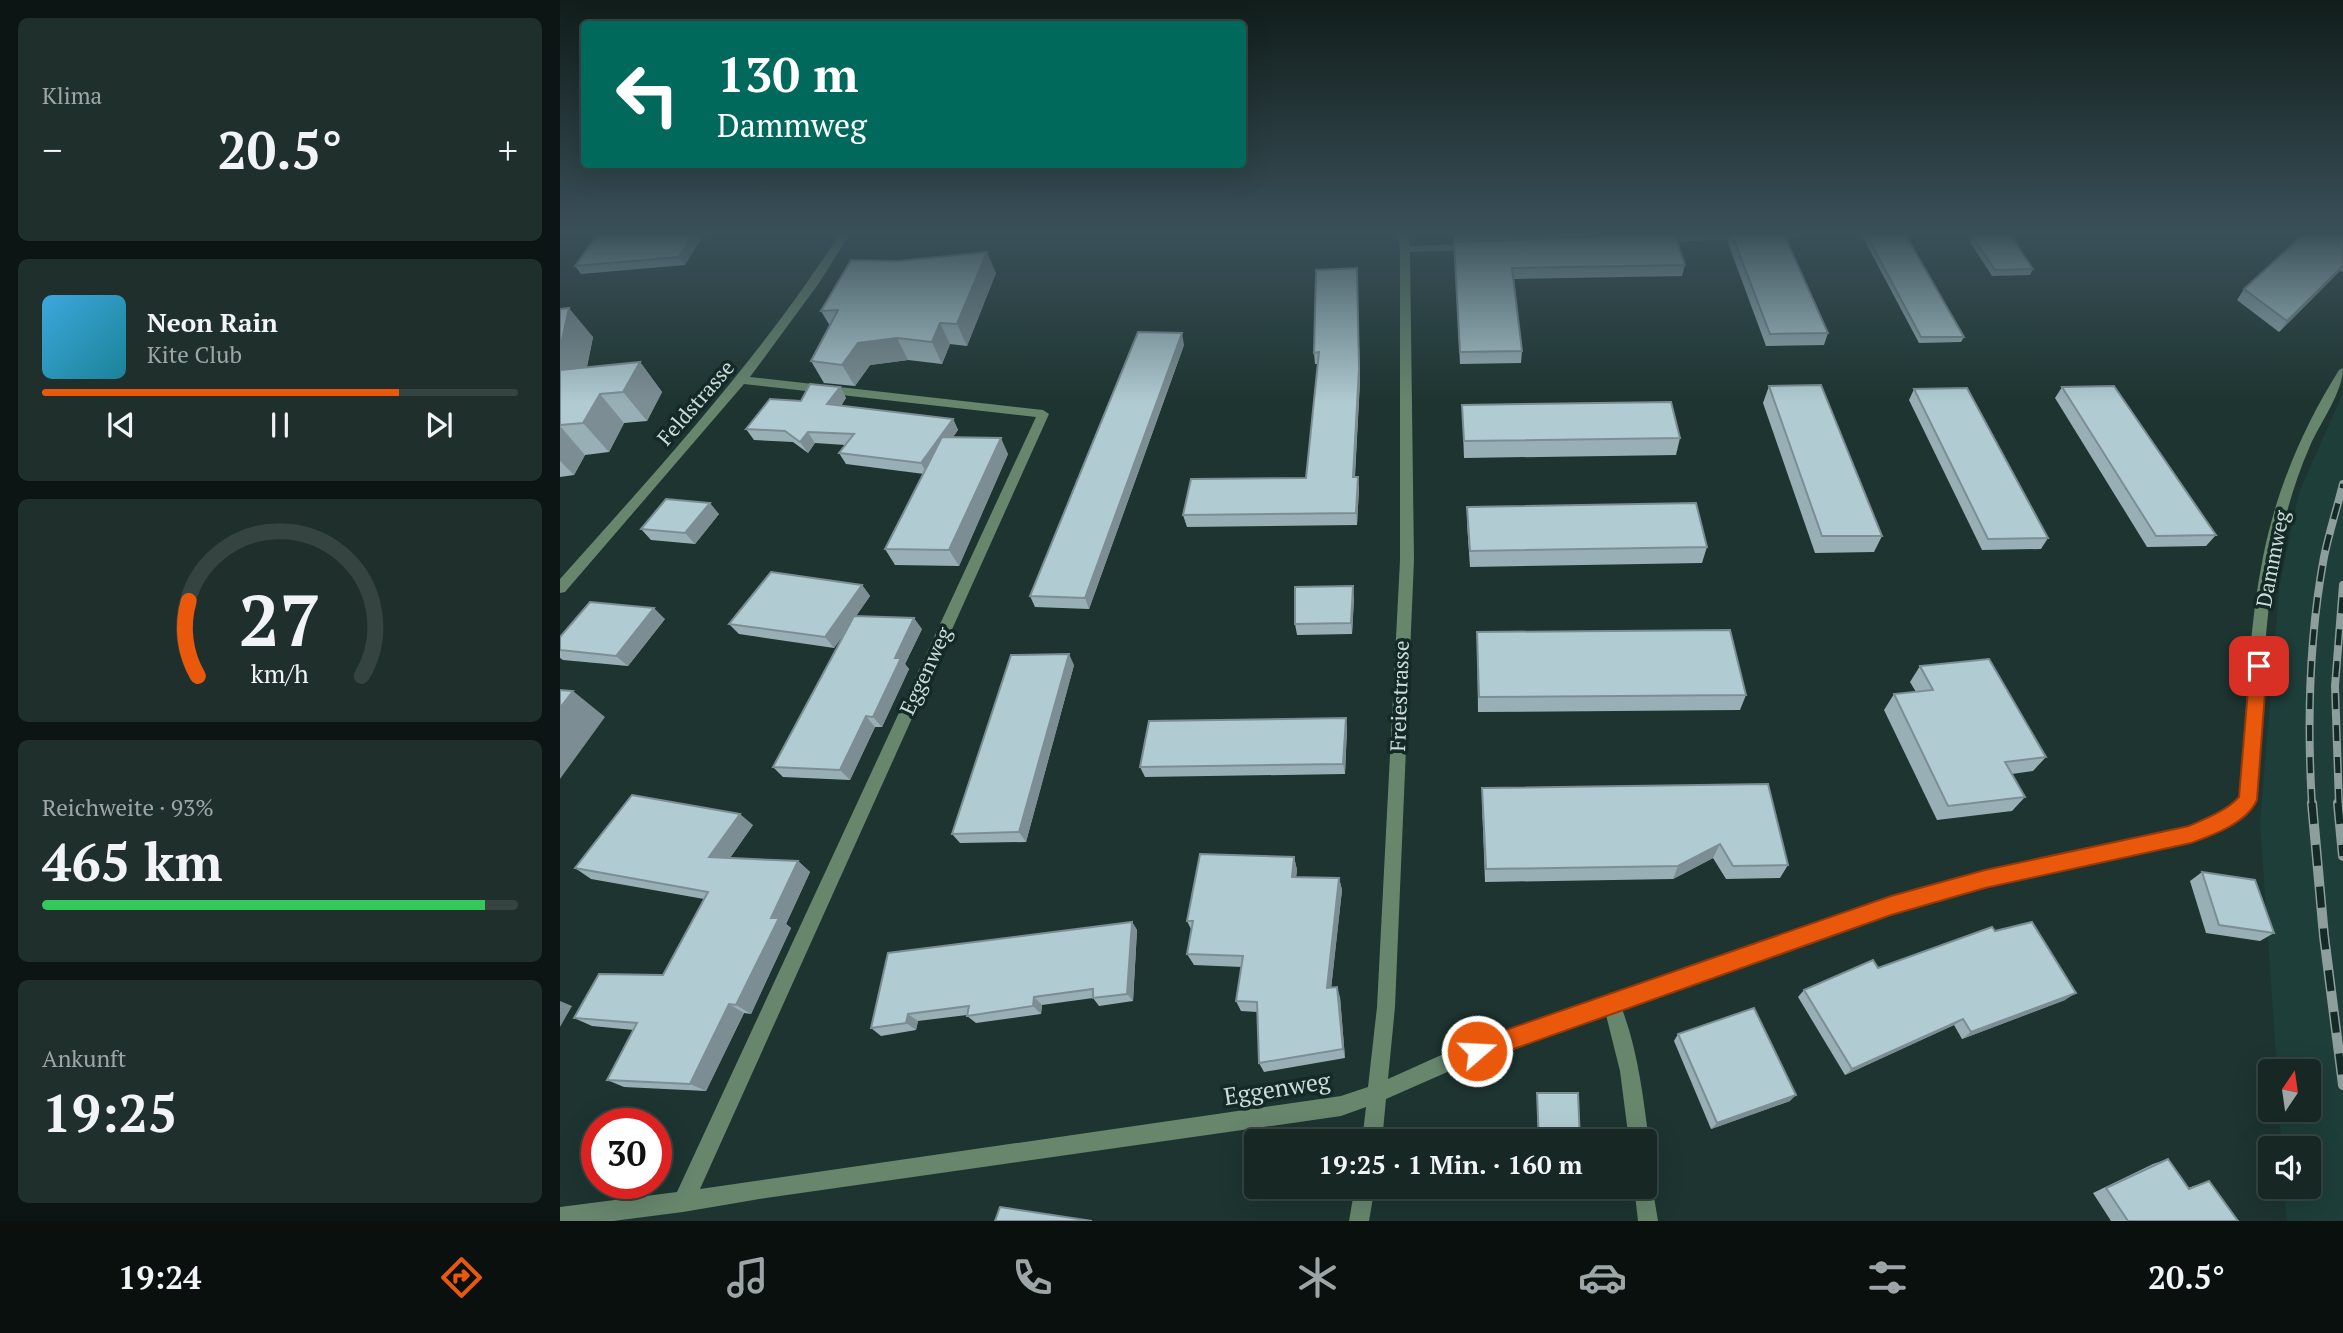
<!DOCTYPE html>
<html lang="de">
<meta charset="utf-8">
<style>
:root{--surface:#162724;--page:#1f2f2c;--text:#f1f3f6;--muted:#9ea5a6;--line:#354441;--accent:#ea580c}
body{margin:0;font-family:"PT Serif",serif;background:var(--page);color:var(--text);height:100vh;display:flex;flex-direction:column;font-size:26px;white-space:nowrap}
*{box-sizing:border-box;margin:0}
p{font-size:23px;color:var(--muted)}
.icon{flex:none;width:38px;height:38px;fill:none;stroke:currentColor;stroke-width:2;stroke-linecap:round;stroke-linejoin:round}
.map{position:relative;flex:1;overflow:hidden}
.sheet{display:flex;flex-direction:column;gap:18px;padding:18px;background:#0c1514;width:560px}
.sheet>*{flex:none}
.top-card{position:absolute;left:21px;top:21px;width:665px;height:147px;border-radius:7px;box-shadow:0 7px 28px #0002,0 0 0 2px var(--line);background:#00695c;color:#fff;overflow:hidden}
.needle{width:46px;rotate:13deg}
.buttons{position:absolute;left:1698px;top:1059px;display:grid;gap:14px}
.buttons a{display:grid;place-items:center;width:63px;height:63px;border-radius:7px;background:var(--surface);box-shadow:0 7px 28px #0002,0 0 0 2px var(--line);font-size:35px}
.speed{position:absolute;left:21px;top:1108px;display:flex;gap:14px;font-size:35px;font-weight:700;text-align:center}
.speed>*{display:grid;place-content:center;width:91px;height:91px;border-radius:50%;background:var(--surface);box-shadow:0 7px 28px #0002,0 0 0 2px var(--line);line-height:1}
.speed .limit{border:10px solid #d22;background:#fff;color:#111}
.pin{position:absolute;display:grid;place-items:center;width:60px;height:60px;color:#fff;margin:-30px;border-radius:14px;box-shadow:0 4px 10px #0006}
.me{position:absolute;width:77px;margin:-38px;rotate:71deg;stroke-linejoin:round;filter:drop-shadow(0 0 5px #0008)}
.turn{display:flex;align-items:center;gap:24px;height:147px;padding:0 21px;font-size:32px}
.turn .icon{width:91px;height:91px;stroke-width:2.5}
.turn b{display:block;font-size:49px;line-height:60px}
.big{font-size:52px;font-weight:600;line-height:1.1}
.sheet .card{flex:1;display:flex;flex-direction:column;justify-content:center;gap:10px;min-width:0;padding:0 24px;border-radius:10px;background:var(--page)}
.sheet .dial{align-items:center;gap:0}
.dial svg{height:182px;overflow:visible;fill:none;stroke:var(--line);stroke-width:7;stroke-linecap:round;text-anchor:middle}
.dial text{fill:var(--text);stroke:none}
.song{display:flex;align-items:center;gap:21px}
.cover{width:84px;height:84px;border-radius:10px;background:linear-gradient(135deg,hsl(200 70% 55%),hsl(190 70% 35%))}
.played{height:7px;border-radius:4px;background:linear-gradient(90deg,var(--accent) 75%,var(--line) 75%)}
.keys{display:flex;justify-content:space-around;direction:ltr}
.heat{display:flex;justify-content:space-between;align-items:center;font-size:38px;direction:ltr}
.charge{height:10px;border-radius:5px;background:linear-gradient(90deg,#34c759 93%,var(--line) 0)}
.trip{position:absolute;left:684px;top:1129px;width:413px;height:70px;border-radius:7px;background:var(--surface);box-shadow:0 7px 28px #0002,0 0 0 2px var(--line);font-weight:600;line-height:70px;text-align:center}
.dock{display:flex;height:112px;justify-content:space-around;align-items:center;background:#09100e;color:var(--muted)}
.dock .icon{width:49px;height:49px}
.dock .on{color:var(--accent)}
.dock b{font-size:32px;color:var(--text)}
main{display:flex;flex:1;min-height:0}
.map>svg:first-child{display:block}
.built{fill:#1e3e39}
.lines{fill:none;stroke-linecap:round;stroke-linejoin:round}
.street{fill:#67866c;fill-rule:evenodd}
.rail-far1-casing{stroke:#8d9e9b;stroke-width:8}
.rail-casing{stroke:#8d9e9b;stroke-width:10}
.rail-far1{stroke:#132a26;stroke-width:5;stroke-dasharray:16;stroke-linecap:butt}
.rail{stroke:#132a26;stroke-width:7;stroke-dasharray:21;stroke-linecap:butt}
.wall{fill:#98afb5}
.shaded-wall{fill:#7c8e93}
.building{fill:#b1cbd2;stroke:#7c8e93;stroke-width:2}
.route{fill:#ea580c;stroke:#983908;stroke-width:2}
.labels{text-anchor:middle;stroke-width:7;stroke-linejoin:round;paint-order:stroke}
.street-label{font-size:21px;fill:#cedcd9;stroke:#132a26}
.near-street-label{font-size:24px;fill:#cedcd9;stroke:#132a26}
</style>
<main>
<section class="sheet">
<div class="card"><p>Klima</p>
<div class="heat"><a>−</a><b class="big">20.5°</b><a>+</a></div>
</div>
<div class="card">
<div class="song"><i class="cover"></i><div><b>Neon Rain</b><p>Kite Club</p></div></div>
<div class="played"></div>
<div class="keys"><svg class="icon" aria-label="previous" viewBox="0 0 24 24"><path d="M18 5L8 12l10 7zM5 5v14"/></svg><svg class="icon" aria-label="pause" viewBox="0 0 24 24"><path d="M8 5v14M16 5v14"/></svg><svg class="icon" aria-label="next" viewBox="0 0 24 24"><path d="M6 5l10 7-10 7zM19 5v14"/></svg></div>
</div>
<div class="card dial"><svg viewBox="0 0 100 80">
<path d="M14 69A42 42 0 1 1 86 69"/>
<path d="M14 69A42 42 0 0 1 10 36" stroke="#ea580c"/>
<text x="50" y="56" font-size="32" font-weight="700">27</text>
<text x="50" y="72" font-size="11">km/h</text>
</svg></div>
<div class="card"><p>Reichweite · 93%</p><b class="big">465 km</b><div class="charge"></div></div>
<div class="card"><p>Ankunft</p><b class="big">19:25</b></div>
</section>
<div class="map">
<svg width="1783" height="1221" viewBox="0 0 1783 1221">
<rect width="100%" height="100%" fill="#1d3430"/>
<path class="built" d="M1783,393V1221H1727L1724,1187L1748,1186V1148H1722L1719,1110H1748V1071H1717L1700,823L1719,589L1739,492Z"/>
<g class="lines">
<path class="street" d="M116,232H161L156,235L119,237L116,236Z
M281,232H291L259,283L190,377L483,410L489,414L140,1189L781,1096L808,1087L817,1007L840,560V249L838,232H848L850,246L910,244L915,247L910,250L850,252L854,560L835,1007L828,1079L899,1047L1331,897L1425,871L1630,827L1663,811L1680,798C1687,718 1687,636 1703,557C1716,491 1743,427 1779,370L1783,368C1783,392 1760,423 1750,446C1738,473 1729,502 1722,531C1701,619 1703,712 1696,801C1682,832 1613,845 1583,852C1499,871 1414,887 1331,913C1241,942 1152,977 1062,1009C1078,1051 1083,1096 1089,1141L1085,1149V1141H1069L1060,1071L1046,1015L901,1066L826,1099L822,1141H802L806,1107L781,1116L206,1198L123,1212L53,1221H0V1207L117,1192L476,417L184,384L5,592L0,593V579C100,467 200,358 281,232Z
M1234,232L1239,235L1237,237L1207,239L1202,236L1207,233Z
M1187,233L1192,236L1190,238L1098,243L1093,240L1098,237Z
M1085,1176L1091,1179L1098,1221H1078L1074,1186H1085Z
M795,1186H815L809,1221H789Z"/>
<g class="rail-far1-casing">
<path id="rail-far1" d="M1752,805C1747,723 1749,638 1764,557C1769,533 1777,508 1783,484
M1779,805L1775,686L1783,585"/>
</g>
<g class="rail-casing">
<path id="rail" d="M1752,803L1764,936L1783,1085
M1778,803L1783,856"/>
</g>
<use href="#rail-far1" class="rail-far1"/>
<use href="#rail" class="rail"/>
</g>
<path class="wall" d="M39,232H75L71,234L141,239L125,265L21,274L15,266Z
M892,232H1110L1109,234L1125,265L1122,276L954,279L962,351L961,363L900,364L894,242Z
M1171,232L1268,333L1264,345L1206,346L1168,243Z
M1300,232H1344L1404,337L1401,342L1359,343Z
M1783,232V272L1780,271L1719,332L1677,300L1684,289Z
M1412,236L1473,269L1470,275L1432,276L1410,242Z
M436,273L407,346L390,344L382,364L348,360L310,365L295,386L264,383L251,361L270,326L261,311Z
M797,279L800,381L795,477L799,488L797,525L627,527L623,515L746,478L758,364H755L754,353Z
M0,309L33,337L27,367L80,362L102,392L87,421L64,423L49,452L25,455L14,475L0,477Z
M624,345L529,609L475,607L470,596Z
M1209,386L1322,536L1314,552L1255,553L1203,403Z
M280,387L286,398L281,406L393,419L398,430L393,437L448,454L399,566L335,565L325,549L364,474L286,464L279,453L285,445L255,443L248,453L233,442L194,440L186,429L241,401Z
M1502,387L1656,535L1646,546L1587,547L1495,398Z
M1354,389L1488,538L1481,549L1422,550L1349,400Z
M902,405L1120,438L1116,455L904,458Z
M907,507L1147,547L1142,563L910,567L907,523Z
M159,514L135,544L91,540L81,529Z
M302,585L310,596L296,616L362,629L345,664L349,669L322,727H315L290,780L223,777L213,767L287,630L274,648L179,634L169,624Z
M794,598L792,634L737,635L735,624Z
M105,619L68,666L3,660L0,658V637Z
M917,632L1186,695L1180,710L918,712Z
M514,665L466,842L400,843L392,834Z
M1360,666L1486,757L1473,771L1452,774L1465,797L1452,811L1377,820L1324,710L1334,694L1356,692L1350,682Z
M787,728L785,774L585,777L580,767Z
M1208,784L1228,865L1220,878L1166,879L1153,858L1113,879L925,882L922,803V788Z
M193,825L170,858L238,861L250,872L226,924L231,928L191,1014L184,1013L146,1091L64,1087L47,1080L74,1030L32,1026L14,1018L103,975L144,899L31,879L15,868Z
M734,857L737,870L736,877L779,878L782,890L771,988L780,997L785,1058L704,1072L699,1063L697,1012L681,1011L676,1001L682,967L634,965L627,954L632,931L627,921Z
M1642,872L1714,933L1700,941L1646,933L1630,881Z
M572,922L577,930L573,1001L539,1006L533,998L482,1005L481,1014L416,1023L407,1016V1015L358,1021L356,1030L321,1036L311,1028Z
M1435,931L1505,1000L1402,1039L1394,1025L1285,1075L1238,997L1244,990L1318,968Z
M1118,1034L1230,1101L1151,1129L1114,1041Z
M977,1093L1020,1141H978Z
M1608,1159L1628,1188L1649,1181L1678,1221H1551L1533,1193L1593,1164Z"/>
<path class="shaded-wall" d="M134,232H136L141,239L125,265L119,257Z
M427,252L436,273L407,346L397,324Z
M1783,266L1780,271L1719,332L1727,321Z
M797,268L800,381L794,488L793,477Z
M9,308L33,337L20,399L0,376V349Z
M380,323L390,344L382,364L372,342Z
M622,333L624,345L529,609L525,598Z
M337,338L348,360L310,365L295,386L282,365L298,343Z
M80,362L102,392L87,421L63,392Z
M280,387L286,398L274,415L267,404Z
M40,394L64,423L49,452L23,423Z
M393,419L398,430L367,474L361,463Z
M0,426L25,455L14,475L0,461Z
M248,432L255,443L248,453L240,442Z
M441,438L448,454L399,566L389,550Z
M798,477L799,488L797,525L796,513Z
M150,503L159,514L135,544L125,533Z
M302,585L310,596L274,648L265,637Z
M793,586L794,598L792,634L791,623Z
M94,608L105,619L68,666L56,656Z
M354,618L362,629L345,664L349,669L322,727L313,717L335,658Z
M509,654L514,665L466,842L459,832Z
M13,691L45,717L0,779V708Z
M306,716L315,727L290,780L280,770Z
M786,718L787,728L785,774L783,764Z
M180,814L193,825L163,868L149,857Z
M1160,844L1153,858L1113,879L1118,866Z
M734,857L737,870L735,889L732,877Z
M238,861L250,872L226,924L231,928L191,1014L176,1005L211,918Z
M779,878L782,890L770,999L767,988Z
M572,922L577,930L573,1001L567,994Z
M777,987L780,997L785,1058L783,1049Z
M1516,993L1505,1000L1402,1039L1411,1032Z
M474,997L482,1005L481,1014L473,1006Z
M0,1001L12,1006L0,1027Z
M169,1004L184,1013L146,1091L130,1084Z
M348,1014L358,1021L356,1030L346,1023Z
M1403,1019L1394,1025L1285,1075L1292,1069Z
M1236,1095L1230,1101L1151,1129L1157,1123Z"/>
<path class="building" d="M39,232H68L70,234L109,232H134L119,257L15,266Z
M893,232H944L893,234Z
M1171,232H1223L1268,333L1210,334Z
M1305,232H1344L1404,337H1361Z
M1746,232H1783V266L1727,321L1684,289Z
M1115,234L1125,265L952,268L962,351L900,352L894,242Z
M1412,236H1451L1473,269L1435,270Z
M427,252L397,324L380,323L372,342L337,338L298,343L282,365L251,361L278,310L261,311L291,260L338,261Z
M797,268L799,369L793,477H798L796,513L623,515L631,479L746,478L759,352L754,353L756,270Z
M9,308L0,349V309Z
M578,332L622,333L525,598L470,596Z
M80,362L63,392L40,394L23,423L0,425V370Z
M250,384L280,387L267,404L393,419L361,463L279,453L294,434L248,432L240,442L225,431L186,429L210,399L241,401Z
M1261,385L1322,536H1262L1209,386Z
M1554,386L1656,535L1596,536L1502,387Z
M1407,388L1488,538L1428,539L1354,389Z
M1111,402L1120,438L904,441L902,405Z
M382,437L441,438L389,550L325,549Z
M106,499L150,503L125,533L81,529Z
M1136,503L1147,547L910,551L907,507Z
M211,572L302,585L265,637L169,624Z
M793,586L791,623L735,624V587Z
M30,602L94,608L56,656L0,650V637Z
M294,616L354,618L335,658H341L313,717L306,716L280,770L213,767Z
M1170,630L1186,695L919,697L917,632Z
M509,654L459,832L392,834L451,655Z
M1429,659L1486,757L1445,762L1465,797L1388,806L1334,694L1373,690L1360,666Z
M0,690L13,691L0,708Z
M786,718L783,764L580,767L589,721Z
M1208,784L1228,865L1173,866L1160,844L1118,866L926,869L922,788Z
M72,795L180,814L149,857L238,861L211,918H219L176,1005L169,1004L130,1084L47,1080L77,1023L14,1018L39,974L103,975L148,892L15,868Z
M640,854L734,857L732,877L779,878L767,988L777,987L783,1049L699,1063L697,1002L676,1001L683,956L627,954L633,921H627Z
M1642,872L1695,880L1714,933L1659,925Z
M572,922L567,994L533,998V989L474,997L473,1006L407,1016L409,1006L348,1014L346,1023L311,1028L328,953Z
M1472,922L1516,993L1411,1032L1403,1019L1292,1069L1244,990L1313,960L1318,968L1432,927L1435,931Z
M1194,1008L1236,1095L1157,1123L1118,1034Z
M977,1093H1018L1020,1141H979Z
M1608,1159L1629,1189L1649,1181L1678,1221H1568L1546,1188Z
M440,1207L532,1221H435Z"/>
<linearGradient id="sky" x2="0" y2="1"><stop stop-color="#101d1a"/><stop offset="0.58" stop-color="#3a5059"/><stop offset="1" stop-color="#3a5059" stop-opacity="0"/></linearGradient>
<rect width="1783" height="403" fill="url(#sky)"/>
<path class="route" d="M1699,659L1704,661L1707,666L1697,800C1687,823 1653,835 1631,843L1425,888L1331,915L917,1062L910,1059L907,1051L910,1043L917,1040L1331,896L1425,870L1629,826C1647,818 1666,811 1679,797L1690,666L1693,661Z"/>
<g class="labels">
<g class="street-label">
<text transform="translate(136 403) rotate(-49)" y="7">Feldstrasse</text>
<text transform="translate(1713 559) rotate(-79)" y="7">Dammweg</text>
<text transform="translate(366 671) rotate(-65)" y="7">Eggenweg</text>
<text transform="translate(840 696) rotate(-88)" y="7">Freiestrasse</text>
</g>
<g class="near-street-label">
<text transform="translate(717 1089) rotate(-9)" y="8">Eggenweg</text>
</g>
</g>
</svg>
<div class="buttons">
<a><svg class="needle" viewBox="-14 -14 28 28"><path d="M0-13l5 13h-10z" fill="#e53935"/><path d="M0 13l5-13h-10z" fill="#9ea5a6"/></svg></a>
<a><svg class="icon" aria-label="sound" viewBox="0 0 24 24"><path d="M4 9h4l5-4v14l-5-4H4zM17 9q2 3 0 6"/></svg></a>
</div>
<div class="speed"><div class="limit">30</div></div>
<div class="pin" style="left:1699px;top:666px;background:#d93025"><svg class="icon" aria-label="arrive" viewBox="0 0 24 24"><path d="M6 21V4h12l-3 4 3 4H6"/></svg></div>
<svg class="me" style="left:917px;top:1051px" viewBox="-20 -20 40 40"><circle r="17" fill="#ea580c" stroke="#fff" stroke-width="3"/><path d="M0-11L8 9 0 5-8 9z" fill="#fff"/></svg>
<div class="trip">19:25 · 1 Min. · 160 m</div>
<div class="top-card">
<div class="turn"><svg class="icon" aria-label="left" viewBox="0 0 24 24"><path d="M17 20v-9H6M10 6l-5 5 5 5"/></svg><div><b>130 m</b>Dammweg</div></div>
</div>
</div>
</main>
<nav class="dock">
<b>19:24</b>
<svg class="icon on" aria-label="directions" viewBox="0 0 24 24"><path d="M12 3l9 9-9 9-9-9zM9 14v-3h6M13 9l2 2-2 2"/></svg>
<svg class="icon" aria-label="music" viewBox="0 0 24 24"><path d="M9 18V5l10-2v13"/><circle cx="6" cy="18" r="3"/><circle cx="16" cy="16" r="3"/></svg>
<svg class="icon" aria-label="phone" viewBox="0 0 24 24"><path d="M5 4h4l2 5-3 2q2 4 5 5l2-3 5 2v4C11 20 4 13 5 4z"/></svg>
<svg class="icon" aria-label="climate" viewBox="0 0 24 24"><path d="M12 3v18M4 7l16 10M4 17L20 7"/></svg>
<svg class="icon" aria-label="car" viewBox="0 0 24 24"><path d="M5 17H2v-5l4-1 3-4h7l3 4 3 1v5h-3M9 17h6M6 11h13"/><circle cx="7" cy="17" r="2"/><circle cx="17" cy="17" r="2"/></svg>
<svg class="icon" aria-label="filters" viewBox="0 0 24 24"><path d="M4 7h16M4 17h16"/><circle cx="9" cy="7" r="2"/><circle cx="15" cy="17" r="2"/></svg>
<b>20.5°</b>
</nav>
